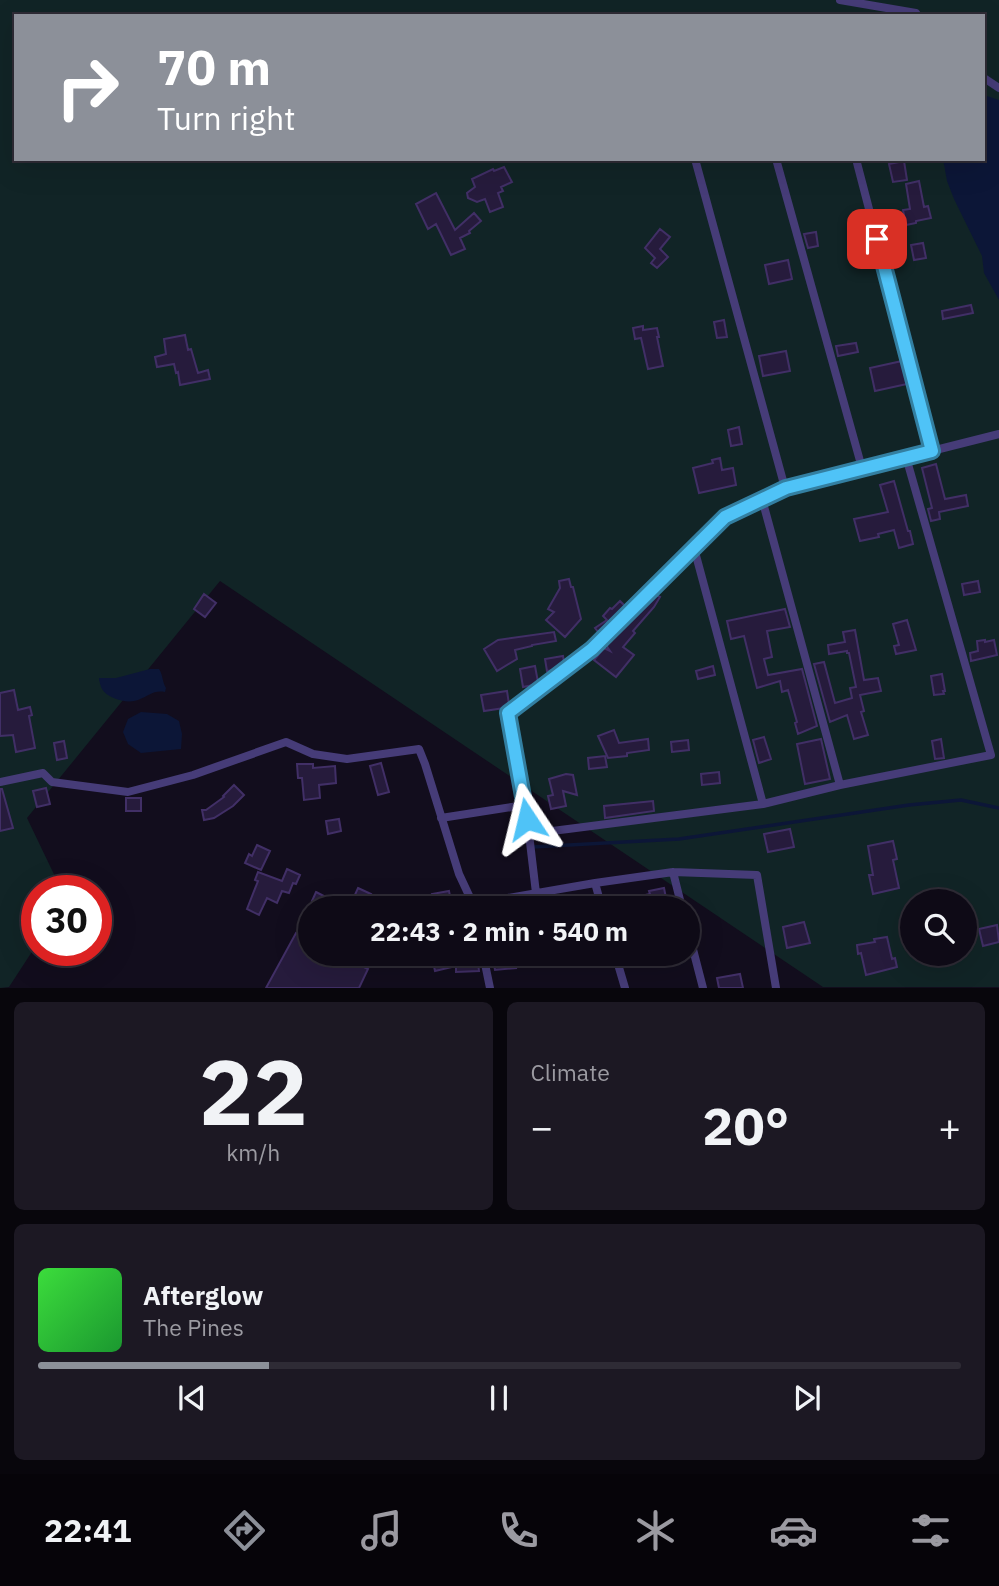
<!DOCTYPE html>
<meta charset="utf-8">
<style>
:root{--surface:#0e0a16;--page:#1c1823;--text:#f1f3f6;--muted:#9b9aa1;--line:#2e2b35;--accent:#8c9099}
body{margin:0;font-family:"IBM Plex Sans",sans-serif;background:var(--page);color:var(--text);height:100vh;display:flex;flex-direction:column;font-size:26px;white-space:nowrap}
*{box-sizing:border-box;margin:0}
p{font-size:23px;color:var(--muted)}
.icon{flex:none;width:38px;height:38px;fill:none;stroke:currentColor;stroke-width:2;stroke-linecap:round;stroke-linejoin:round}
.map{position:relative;height:988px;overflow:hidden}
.details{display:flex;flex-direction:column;gap:14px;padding:14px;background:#08060c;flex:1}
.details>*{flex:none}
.top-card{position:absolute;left:14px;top:14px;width:971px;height:147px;border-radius:0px;box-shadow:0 7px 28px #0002,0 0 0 2px var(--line);background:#8c9099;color:#fff;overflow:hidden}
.fabs{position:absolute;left:900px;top:889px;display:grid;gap:14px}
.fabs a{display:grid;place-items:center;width:77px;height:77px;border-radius:50%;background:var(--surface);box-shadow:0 7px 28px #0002,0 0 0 2px var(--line);font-size:35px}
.speed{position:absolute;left:21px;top:875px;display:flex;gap:14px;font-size:35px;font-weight:700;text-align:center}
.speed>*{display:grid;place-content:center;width:91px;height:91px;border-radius:50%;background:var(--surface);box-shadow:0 7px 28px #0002,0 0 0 2px var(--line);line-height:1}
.speed .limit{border:10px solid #d22;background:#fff;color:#111}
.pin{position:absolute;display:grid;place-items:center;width:60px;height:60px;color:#fff;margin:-30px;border-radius:14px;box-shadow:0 4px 10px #0006}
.me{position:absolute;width:77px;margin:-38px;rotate:350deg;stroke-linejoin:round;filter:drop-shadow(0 0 5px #0008)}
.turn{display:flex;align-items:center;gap:24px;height:147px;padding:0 28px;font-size:32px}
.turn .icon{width:91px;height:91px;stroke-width:2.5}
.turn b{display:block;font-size:49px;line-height:60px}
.big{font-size:52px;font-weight:700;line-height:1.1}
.details .tile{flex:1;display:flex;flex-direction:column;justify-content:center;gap:10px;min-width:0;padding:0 24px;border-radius:10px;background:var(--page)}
.details .dial{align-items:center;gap:0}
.dial b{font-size:91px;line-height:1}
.song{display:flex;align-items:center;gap:21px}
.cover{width:84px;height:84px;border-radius:10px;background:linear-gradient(135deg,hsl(120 70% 55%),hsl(130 70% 35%))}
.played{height:7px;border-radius:4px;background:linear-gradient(90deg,var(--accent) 25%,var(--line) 25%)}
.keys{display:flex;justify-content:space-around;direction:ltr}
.heat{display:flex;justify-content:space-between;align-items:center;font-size:38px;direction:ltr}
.details .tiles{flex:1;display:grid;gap:14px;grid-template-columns:1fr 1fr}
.tile:last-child{grid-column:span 2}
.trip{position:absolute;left:298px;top:896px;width:402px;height:70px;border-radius:35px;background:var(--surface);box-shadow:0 7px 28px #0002,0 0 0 2px var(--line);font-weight:700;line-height:70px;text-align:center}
.tab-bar{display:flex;height:112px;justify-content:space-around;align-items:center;background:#060409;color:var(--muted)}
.tab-bar .icon{width:49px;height:49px}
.tab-bar .current{color:var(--accent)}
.tab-bar b{font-size:32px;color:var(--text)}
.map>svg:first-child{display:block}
.green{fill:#112426;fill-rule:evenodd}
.water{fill:#0c1637}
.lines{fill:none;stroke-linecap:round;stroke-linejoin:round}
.stream{stroke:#0c1637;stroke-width:3.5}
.building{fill:#261b3c;stroke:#412f66;stroke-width:2}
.minor{stroke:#463c78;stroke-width:8}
.route-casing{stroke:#337fa1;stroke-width:18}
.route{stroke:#4fc3f7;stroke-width:12}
</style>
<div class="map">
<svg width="999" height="988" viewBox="0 0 999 988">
<rect width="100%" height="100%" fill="#120d1d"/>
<path class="green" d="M0,0H999V987H823L220,581L27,818L62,891H37V944L9,987L0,988ZM16,16H984V159H16ZM912,901H964V954H912Z"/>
<path class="water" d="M984,95L999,100V300L984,273L982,256L954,199L947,181L943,159H984Z
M150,669H159C163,675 162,681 166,688L165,692C153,690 149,696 138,700C128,704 108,699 102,689C101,687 99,681 99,678H116Z
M141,712L167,714L179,721L182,734L181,749L141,753L128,744L123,732L128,719Z"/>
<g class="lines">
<path class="stream" d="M532,847L679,839L909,805L961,800L999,808"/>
</g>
<path class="building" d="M904,161L907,180L893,182L889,164Z
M504,167L512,182L501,187L503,191L498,193L503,207L490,212L485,199L477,202L468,198L467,193L475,187L472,179L493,169L494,171Z
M919,181L924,207L928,206L931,218L916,221V223L906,225L903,210L910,209L906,184Z
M436,193L455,230L474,213L481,221L469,231L470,233L460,238L465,249L451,255L436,224L428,229L416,204Z
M660,229L670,237L660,249L668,257L657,268L651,263L655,258L645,248Z
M816,232L818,246L808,248L804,234Z
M923,243L926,258L914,260L911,245Z
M788,260L792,279L769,284L765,265Z
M971,305L973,313L943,319L942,311Z
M724,320L727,337L717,338L714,322Z
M643,326V330L657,328L659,337H657L663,366L648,369L641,338L635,339L633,328Z
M185,335L188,350L191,349L198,373L208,370L210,379L180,385L178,372L176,373L174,364L157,367L155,357L166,354L164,339Z
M856,343L858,352L838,356L836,346Z
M786,351L790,371L763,376L759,356Z
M902,361L907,384L875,391L870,368Z
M739,427L742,444L731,446L728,430Z
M720,458L722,470L733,468L736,485L699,493L693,468L713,463L712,460Z
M936,464L945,499L966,495L968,506L939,512L940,519L931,521L928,509L932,508L922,468Z
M894,481L908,531H910L913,544L899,548L894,530L878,534L879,537L860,541L854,519L888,512L880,485Z
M569,579L571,587H573L581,619L565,637L546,620L554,612L548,609L560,588L559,581Z
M978,581L980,592L964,595L962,584Z
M204,594L216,603L205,617L194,609Z
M636,595V596L599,633L595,628L607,620L603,616L610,608L612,609L620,601L625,606Z
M656,595L660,597L654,607L633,631L635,633L623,647L634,655L616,677L594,660L604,648L610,651L606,645Z
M785,609L790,627L767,631L772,657L764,659L768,675L802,669L817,726L798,734L795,723L797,722L788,690L782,692L780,681L757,688L744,636L731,639L727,621Z
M907,620L916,650L896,654L894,646L899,645L893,624Z
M855,630L864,680L878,678L881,691L860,695L864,711L861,712L868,735L854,739L847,715L830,722L814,664L824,662L835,703L852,698L850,688L856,687L849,653H847V651L829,654L828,645L845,642L843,632Z
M554,632L556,641L532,645V646L515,650L517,659L497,671L484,649L498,640Z
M985,640V642L994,640L997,655L971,661L970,653L978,651L977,641Z
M563,656L564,662L554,670L547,671L545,659Z
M535,666L538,682L533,685L523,687L520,669Z
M713,666L715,675L698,679L696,671Z
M942,674L945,691H943L944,694L934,695L931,676Z
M14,690L18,710L30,707L32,715L29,716L35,748L16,752L13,735L0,736V693Z
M507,691L509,704L504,708L484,711L481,695Z
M614,730L619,743L648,739L649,750L627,753V756L608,758L598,736Z
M764,737L771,759L759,763L753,740Z
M821,739L830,779L805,784L797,744Z
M941,739L944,758L935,759L932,741Z
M688,740L689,750L672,752L671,742Z
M64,741L67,758L57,760L54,743Z
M605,756L607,767L589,769L588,758Z
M381,763L389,792L378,795L370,766Z
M297,764H313V768L335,766L336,783L319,785L320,798L304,800L302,778H298Z
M719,772L720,783L702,785L701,774Z
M566,774L573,775L577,795L563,791L566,806L551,809L548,796L553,795L549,779Z
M234,785L244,795L233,806L214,818L204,820L202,810H206L224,797L223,796Z
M46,788L50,804L37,807L33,791Z
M0,789H2L13,828L0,831Z
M126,798H141V811H126Z
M653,801L654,811L605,818L604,806Z
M339,819L341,831L328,834L326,821Z
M790,829L794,847L768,852L764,834Z
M893,841L897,859L893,860L899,888L873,894L869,875H873L868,846Z
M257,845L270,851L261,870L245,863L249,854L252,856Z
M287,869L300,875L296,884L293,883L289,893L282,891L277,903L267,898L259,915L247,909L258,881L255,880L258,872L282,881Z
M358,888L371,894L364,908H349Z
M664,888L667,903L628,908L626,899L650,894L649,891Z
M449,891L451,901L434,904L432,894Z
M316,892L328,898V899L348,908H328L312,901Z
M804,922L810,943L787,948L783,927Z
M997,925L999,942L983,946L979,929Z
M296,933L310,940V954H337L368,969L359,988H266Z
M887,937L892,959L895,958L897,967L866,975L861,953L858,954L857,945L875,942L874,939Z
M462,954H477L479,971L456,972V966L435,971L432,957L441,955L442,959L463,958Z
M492,954H503V957L513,955L516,968L495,970Z
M740,974L743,988H719L717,978Z"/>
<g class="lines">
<path class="minor" d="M840,0L916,13L918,16
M984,78L999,88
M695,159L785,488L999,434
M776,159L862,468
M856,159L932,451
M762,499L840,785
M694,548L763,804
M0,782L43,773L52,782L128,792L193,775L286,742L313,754L347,759L419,749L425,764L459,874L473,904
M525,805L508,713L592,649L725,517L785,488
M441,818L525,805L529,834L763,804L840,785L991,755L906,457
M529,834L536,893
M673,872L682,908
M595,883L673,872L757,875L776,988
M474,908L473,904L595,883L602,908
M688,930L703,988
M483,954L490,988
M615,954L625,988"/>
</g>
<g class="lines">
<g class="route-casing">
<path id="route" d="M527,819L508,713L592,649L725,517L786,488L932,451L877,239"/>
</g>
<use href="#route" class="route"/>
</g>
</svg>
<div class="fabs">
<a><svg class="icon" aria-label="search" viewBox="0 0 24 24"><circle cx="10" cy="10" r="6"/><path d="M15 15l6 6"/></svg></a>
</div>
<div class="speed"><div class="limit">30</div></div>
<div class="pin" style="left:877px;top:239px;background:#d93025"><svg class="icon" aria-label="arrive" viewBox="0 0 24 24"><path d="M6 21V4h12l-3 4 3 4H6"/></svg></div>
<svg class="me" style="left:527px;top:819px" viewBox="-20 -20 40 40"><path d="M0-17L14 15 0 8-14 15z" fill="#4fc3f7" stroke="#fff" stroke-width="4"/></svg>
<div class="trip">22:43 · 2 min · 540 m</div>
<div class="top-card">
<div class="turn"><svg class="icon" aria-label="right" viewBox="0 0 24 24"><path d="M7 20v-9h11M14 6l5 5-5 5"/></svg><div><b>70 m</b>Turn right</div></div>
</div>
</div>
<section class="details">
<div class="tiles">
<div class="tile dial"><b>22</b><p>km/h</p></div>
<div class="tile"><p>Climate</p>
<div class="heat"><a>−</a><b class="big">20°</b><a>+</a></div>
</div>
<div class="tile">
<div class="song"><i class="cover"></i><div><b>Afterglow</b><p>The Pines</p></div></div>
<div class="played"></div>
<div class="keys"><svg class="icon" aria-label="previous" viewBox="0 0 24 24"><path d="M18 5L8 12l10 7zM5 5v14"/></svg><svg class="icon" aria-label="pause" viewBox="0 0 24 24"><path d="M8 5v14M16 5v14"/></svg><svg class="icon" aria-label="next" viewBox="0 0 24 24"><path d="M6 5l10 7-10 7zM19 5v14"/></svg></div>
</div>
</div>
</section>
<nav class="tab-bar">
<b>22:41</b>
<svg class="icon current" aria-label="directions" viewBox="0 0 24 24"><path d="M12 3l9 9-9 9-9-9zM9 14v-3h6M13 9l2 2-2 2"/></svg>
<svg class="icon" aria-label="music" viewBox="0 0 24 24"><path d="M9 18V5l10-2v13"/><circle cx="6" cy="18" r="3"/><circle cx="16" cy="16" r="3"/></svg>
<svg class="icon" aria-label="phone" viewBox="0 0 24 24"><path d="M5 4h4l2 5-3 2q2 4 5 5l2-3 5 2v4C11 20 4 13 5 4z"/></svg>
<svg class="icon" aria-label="climate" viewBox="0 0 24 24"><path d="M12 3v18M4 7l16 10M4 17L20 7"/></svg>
<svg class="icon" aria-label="car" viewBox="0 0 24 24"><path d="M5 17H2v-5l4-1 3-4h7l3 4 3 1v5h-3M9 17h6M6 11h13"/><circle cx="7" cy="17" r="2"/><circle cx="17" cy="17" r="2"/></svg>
<svg class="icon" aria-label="filters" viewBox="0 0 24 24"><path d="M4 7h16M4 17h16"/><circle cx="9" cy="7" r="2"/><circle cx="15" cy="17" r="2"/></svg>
</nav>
